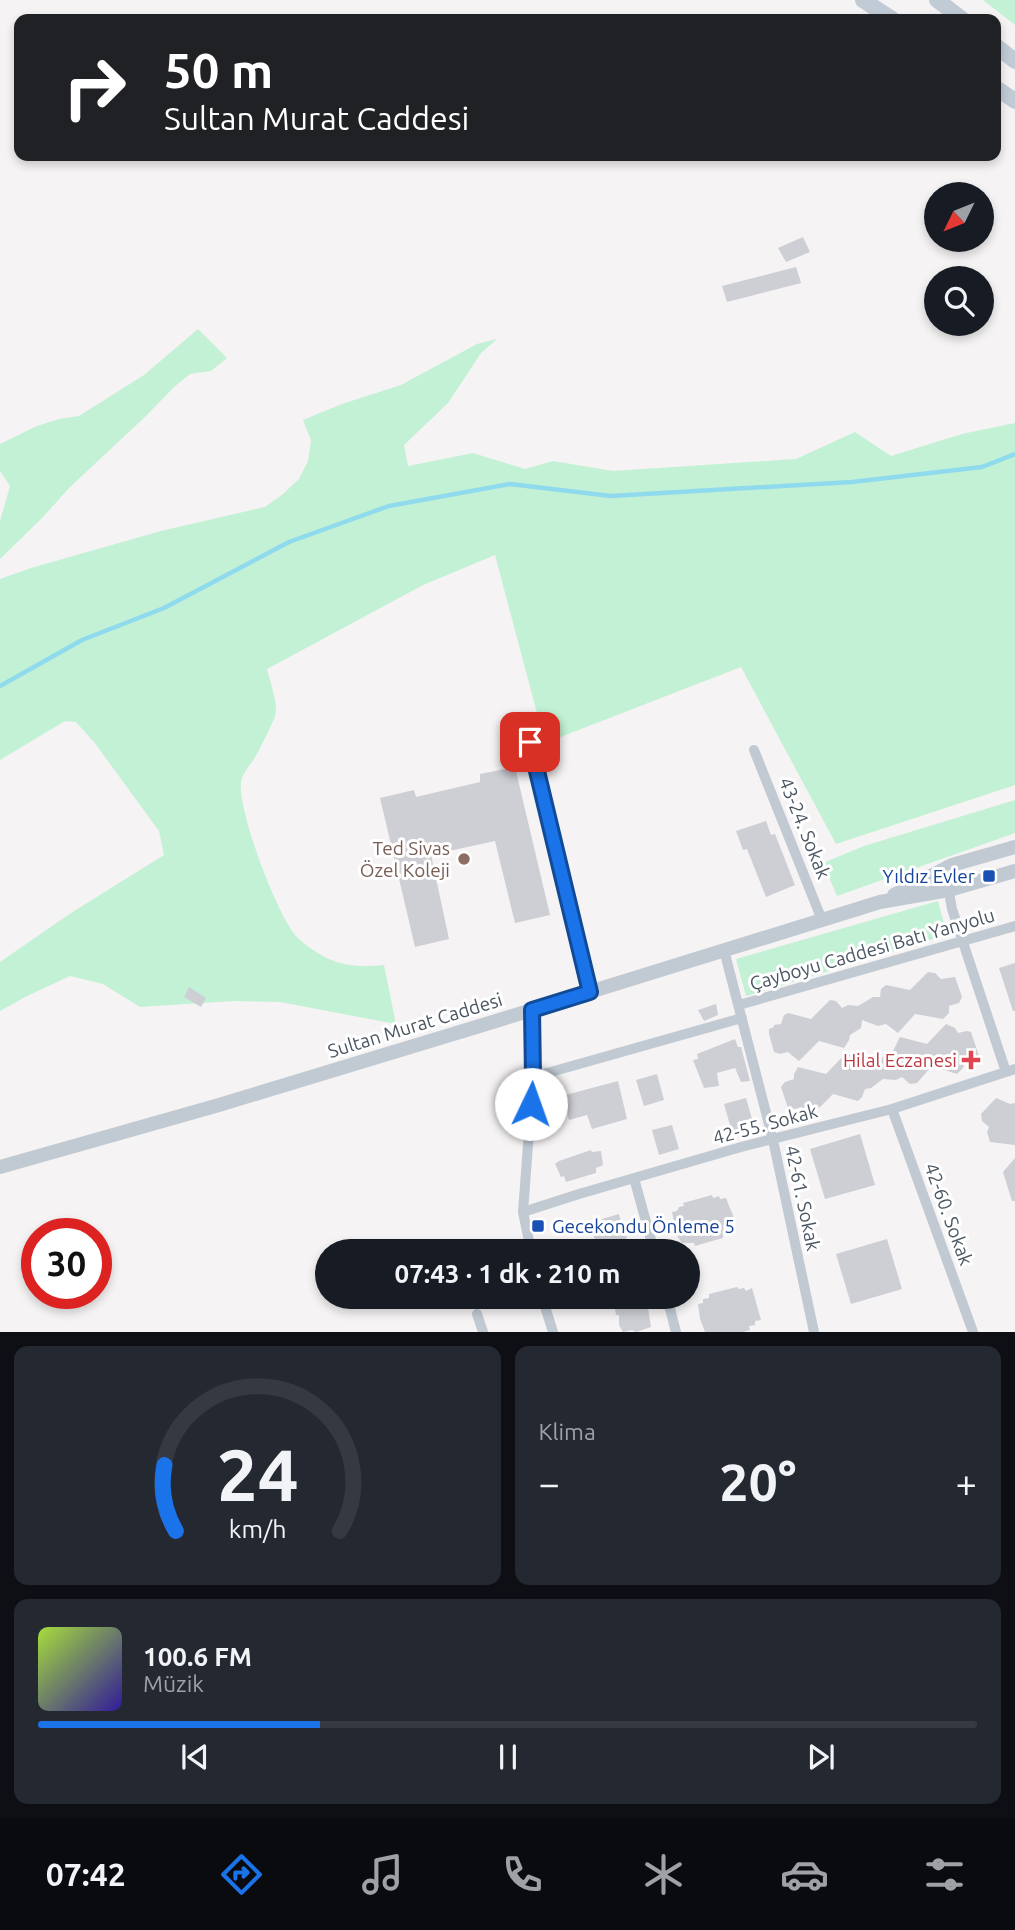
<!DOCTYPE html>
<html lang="tr">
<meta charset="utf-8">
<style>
:root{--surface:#171b24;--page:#242831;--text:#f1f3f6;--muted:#9ea1a6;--line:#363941;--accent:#1a73e8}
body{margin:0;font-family:Ubuntu,sans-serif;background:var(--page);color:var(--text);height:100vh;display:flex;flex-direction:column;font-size:26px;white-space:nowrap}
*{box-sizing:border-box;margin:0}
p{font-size:23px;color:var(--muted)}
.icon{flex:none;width:38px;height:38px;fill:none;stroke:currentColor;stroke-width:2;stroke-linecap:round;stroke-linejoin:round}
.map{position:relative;height:1332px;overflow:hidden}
.side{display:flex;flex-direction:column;gap:14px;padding:14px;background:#0d0f14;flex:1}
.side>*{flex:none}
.banner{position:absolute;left:14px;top:14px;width:987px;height:147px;border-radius:14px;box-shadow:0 4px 10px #0003;background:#202124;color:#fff;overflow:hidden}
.needle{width:46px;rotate:227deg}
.tools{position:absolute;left:924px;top:182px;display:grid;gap:14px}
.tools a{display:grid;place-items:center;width:70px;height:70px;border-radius:50%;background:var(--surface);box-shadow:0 4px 10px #0003;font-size:35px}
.speed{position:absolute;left:21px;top:1218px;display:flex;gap:14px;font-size:35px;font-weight:700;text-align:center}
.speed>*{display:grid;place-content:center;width:91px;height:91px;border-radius:50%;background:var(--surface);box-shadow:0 4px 10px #0003;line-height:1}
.speed .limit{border:10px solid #d22;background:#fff;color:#111}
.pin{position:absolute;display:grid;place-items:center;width:60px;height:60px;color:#fff;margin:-30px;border-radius:14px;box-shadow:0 4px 10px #0006}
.me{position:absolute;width:77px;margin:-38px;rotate:3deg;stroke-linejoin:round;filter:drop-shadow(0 0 5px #0008)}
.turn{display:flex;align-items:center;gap:24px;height:147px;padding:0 35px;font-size:32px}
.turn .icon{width:91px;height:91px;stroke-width:2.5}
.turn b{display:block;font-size:49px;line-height:60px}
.big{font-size:52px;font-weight:600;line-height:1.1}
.side .widget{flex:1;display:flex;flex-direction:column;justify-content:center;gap:10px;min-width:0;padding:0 24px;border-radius:14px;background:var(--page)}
.side .dial{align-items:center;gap:0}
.dial svg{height:182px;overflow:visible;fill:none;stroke:var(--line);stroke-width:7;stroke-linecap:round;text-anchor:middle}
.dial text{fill:var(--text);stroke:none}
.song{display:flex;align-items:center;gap:21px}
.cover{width:84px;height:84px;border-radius:10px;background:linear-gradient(135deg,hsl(80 70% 55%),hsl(250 70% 35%))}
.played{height:7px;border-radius:4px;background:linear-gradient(90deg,var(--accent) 30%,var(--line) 30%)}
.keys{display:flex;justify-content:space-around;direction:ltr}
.heat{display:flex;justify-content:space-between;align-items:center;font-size:38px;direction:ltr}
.side .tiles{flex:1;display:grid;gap:14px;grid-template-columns:1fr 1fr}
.widget:last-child{grid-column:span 2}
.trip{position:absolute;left:315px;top:1239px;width:385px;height:70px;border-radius:35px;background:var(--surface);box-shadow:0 4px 10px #0003;font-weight:600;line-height:70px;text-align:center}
.dock{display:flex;height:112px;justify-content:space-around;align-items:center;background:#090b0e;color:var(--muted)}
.dock .icon{width:49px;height:49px}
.dock .current{color:var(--accent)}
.dock b{font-size:32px;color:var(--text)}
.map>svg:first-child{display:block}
.green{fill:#c3f1d5}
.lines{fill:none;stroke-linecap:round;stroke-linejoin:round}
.stream{stroke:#90daee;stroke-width:4.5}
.building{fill:#cdcfd5}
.minor{stroke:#c1cad2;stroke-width:10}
.tertiary{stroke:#c1cad2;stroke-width:14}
.secondary{stroke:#c1cbd6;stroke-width:16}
.route-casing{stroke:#114b97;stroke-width:18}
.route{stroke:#1a73e8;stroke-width:12}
.education-dot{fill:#8d6e63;stroke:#fff;stroke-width:2.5}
.transit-dot{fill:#1a4fb4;stroke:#fff;stroke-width:2.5}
.health-dot{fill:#e0444e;stroke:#fff;stroke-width:2.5}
.labels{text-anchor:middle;stroke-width:6;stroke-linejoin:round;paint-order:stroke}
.street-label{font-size:19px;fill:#4a5661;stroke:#fff}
.education-label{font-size:19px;fill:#785e54;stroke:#fff;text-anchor:end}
.transit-label{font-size:19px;fill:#164399;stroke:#fff;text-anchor:end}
.health-label{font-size:19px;fill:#be3a42;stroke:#fff;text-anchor:end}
</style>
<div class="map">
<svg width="1015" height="1332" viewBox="0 0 1015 1332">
<rect width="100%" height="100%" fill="#f5f3f3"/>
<path class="green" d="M983,0H1015V25Z
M198,329L227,358L211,371L190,374L174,387L147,415L70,487L43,517L0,559V521L10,486L0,471V444L37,426L59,419L79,416L144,375Z
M497,339L481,353L448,403L404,445L408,466L473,453L525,469L553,461L613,471L796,459L855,432L891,456L962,434L1015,423V785L836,844L741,667L545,743L495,555L423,585L267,669C270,682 276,697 276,711C276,719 259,750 254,759C250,765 242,774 241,782C237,809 279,923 300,940C327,963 349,969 384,965L396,1024L280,1002L233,1001L140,1007L103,984L70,976L27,996L0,1011V962L71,913L164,855L159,831L94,742L76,722L65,721L0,760V579L31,568L161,531L265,507L283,494L299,479L308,461L311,440L303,420L342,404L401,385L477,344Z
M1015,800V833L837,896L823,863L864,846Z
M938,901L947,935L746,996L736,959Z"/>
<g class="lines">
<path class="stream" d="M0,686L82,640L164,608L289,542L389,506L510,484L611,496L852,482L982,467L1015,454"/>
</g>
<path class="building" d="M803,237L810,252L786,262L778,248Z
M796,267L801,283L727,302L722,286Z
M515,767L550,915L515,923L495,841L431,855L449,939L415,947L380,798L414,790L416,797L480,782V774Z
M766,821L771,835L775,834L795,885L766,897L747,849L743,850L736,831Z
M1015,963V1011H1013L999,968Z
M928,972L935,973L941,979L955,977L962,997L959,1003L949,1006V1013L943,1019L915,1014L898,1033L886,1024L878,1026L862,1020L861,1028L850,1035L849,1040L844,1048L819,1041L799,1061L788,1052L780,1054L774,1052L769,1034V1029L774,1027V1025L781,1024L784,1015L788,1013L811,1019L830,1000L836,1001L842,1008L848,1005L858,1006L873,997H880L881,989L886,985L910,990Z
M189,987L206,998L201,1007L184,997Z
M716,1004L718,1015L704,1021L698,1010Z
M946,1024L955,1028L958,1033L967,1031L971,1032L979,1056L965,1061L963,1068L957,1074L932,1066L917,1083L910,1084L902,1077L896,1080L883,1079L871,1088L865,1089L862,1097L858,1101L833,1094L813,1114L808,1113L801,1107L795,1109L788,1108L781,1087L785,1082L794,1079V1074L798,1067L826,1074L846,1053L853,1056L858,1061L866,1058L878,1063L886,1053L893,1051L900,1037L927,1044Z
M735,1039L738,1047H741L750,1081L741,1082L735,1068L717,1073L719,1086L704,1088L693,1060L698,1059L697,1054Z
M657,1074L664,1100L644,1106L636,1080Z
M618,1081L627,1119L592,1129L587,1115L569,1120L562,1096Z
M746,1098L754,1126L732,1132L724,1104Z
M996,1098L1010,1104L1015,1103V1145L990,1142L987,1132L989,1127L982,1121L981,1114Z
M672,1125L679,1149L659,1155L652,1130Z
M860,1134L875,1185L825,1199L810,1149Z
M591,1150L592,1152L601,1151L603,1165L596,1168V1173L566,1182L564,1176L561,1177L555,1164L559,1161Z
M1015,1158V1201H1012L1003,1172Z
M712,1195L713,1198L719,1196L720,1199L726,1198L734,1218V1228L728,1229L729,1232L723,1234V1238L712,1241L695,1246L694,1243H682L677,1236L672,1212L677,1211L679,1207L684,1206L683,1203Z
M619,1214L621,1223L624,1224L629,1251H596L598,1242L594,1238L593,1225L600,1223L602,1219Z
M887,1239L902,1289L851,1304L836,1254Z
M737,1287L739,1289L744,1288L746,1291L752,1288L761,1320L755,1321V1325L749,1326L750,1330L743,1332H705L700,1319L698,1304L703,1303V1299L709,1298V1294Z
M623,1297H642L648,1308L651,1327L636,1332L632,1330L623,1332L619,1325V1315H616L614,1302L623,1300Z"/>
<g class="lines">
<path class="minor" d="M530,742L590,992
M754,750L822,920
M945,869L952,909L1006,1072
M724,950L773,1140L814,1332
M739,1005L1015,926
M533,1077L742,1018
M892,1109L973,1332
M634,1178L654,1251
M523,1212L579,1194L741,1147L892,1109L1015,1069
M531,1251L523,1212L533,1077L532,1010
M542,1297L553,1332
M667,1297L676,1332
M477,1314L483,1332"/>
<path class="tertiary" d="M894,895L952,865L1015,847
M0,1167L219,1105L496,1021L880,902L949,890L1015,871"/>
<path class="secondary" d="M863,0L892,19
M937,0L962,19
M996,46L1015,61
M996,88L1015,101"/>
</g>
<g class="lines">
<g class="route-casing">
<path id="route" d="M530,742L590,992L532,1010L533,1077L531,1104"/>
</g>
<use href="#route" class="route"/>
</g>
<circle class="education-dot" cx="464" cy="859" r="7"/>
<g class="transit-dot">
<rect x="982" y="869" width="14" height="14" rx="3.5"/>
<rect x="531" y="1219" width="14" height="14" rx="3.5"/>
</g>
<path class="health-dot" d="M967.5 1049.5h7v7h7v7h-7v7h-7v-7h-7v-7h7z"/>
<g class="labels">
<g class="street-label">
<text transform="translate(805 828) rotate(68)" y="7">43-24. Sokak</text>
<text transform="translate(872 949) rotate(-16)" y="7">Çayboyu Caddesi Batı Yanyolu</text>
<text transform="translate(415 1025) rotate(-17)" y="7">Sultan Murat Caddesi</text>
<text transform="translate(765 1124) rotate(-15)" y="7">42-55. Sokak</text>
<text transform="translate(803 1198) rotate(78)" y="7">42-61. Sokak</text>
<text transform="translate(949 1214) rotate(70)" y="7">42-60. Sokak</text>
</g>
<g class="education-label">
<text x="450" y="855">Ted Sivas<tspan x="450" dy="22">Özel Koleji</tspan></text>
</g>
<g class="transit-label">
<text x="975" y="883">Yıldız Evler</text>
<text x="552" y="1233" text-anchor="start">Gecekondu Önleme 5</text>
</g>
<g class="health-label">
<text x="957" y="1067">Hilal Eczanesi</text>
</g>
</g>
</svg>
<div class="tools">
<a><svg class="needle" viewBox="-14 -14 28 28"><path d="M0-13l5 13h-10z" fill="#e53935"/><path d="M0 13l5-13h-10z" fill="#9ea1a6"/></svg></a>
<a><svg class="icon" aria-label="search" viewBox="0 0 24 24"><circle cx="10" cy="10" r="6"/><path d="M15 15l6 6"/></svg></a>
</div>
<div class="speed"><div class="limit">30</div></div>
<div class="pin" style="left:530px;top:742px;background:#d93025"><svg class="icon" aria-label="arrive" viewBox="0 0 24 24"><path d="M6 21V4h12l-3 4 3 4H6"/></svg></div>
<svg class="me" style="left:531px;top:1104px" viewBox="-20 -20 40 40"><circle r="19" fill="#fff"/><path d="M0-13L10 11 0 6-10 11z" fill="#1a73e8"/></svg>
<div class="trip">07:43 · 1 dk · 210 m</div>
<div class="banner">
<div class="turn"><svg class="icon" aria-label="right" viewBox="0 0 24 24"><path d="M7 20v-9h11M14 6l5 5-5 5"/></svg><div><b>50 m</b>Sultan Murat Caddesi</div></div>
</div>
</div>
<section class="side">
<div class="tiles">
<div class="widget dial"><svg viewBox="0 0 100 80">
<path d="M14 69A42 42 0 1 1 86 69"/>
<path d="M14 69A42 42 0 0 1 9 40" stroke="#1a73e8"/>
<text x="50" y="56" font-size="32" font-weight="700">24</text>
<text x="50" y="72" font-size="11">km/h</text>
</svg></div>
<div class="widget"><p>Klima</p>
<div class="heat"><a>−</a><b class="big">20°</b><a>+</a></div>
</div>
<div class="widget">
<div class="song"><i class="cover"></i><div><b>100.6 FM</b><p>Müzik</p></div></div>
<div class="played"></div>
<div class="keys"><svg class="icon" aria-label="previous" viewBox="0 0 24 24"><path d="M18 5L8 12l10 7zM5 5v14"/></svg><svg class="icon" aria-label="pause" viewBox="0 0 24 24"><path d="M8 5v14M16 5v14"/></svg><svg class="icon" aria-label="next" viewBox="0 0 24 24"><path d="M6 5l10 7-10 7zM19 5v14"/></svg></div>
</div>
</div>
</section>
<nav class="dock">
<b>07:42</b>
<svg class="icon current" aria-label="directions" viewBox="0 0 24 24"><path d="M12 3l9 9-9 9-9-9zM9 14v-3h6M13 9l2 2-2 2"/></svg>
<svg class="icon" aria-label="music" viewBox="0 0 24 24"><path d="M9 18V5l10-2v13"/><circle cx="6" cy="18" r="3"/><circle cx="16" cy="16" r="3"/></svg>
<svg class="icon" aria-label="phone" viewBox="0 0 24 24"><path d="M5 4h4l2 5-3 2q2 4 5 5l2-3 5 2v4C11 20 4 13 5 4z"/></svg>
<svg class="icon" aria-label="climate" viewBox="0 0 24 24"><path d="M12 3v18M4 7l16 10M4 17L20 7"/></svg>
<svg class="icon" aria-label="car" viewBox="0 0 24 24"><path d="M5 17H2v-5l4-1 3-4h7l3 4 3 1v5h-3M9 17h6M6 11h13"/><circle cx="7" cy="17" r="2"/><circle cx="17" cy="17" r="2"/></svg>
<svg class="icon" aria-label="filters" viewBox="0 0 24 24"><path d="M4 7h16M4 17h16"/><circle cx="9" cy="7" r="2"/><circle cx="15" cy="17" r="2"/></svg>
</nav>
